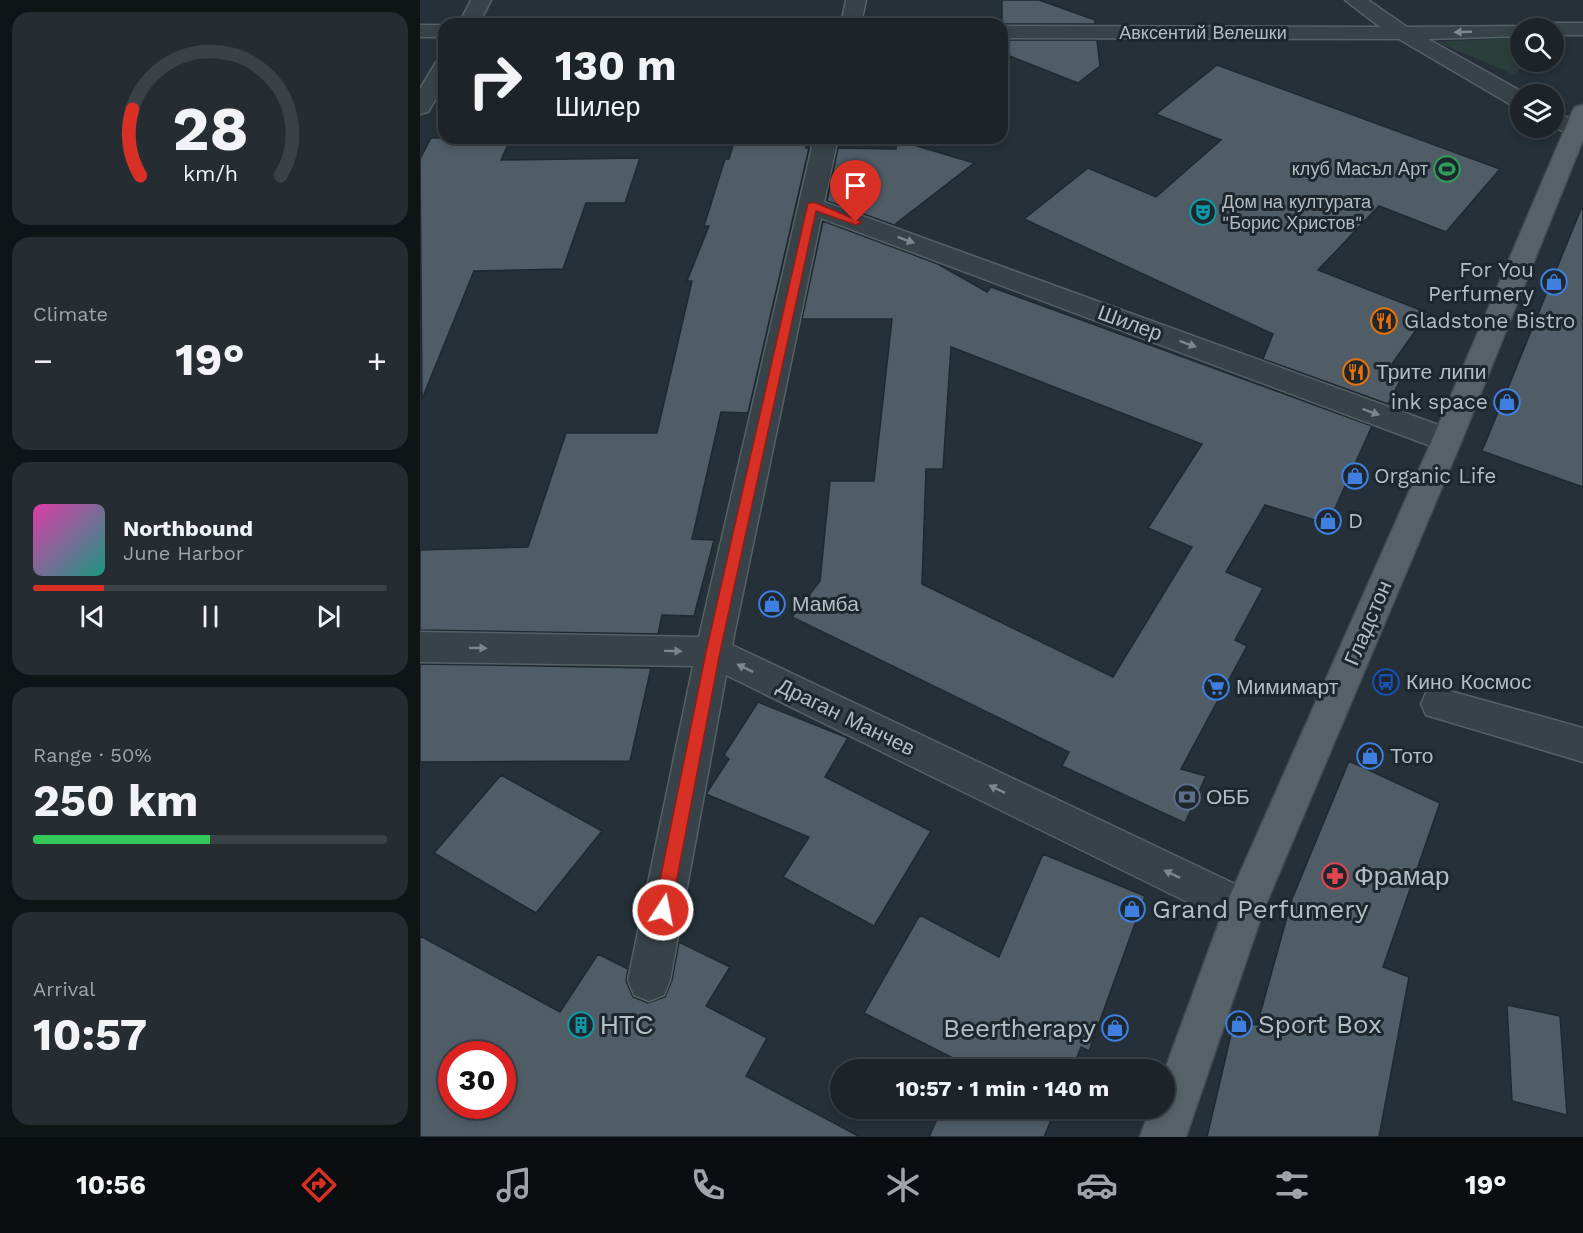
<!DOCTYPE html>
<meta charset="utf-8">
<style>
:root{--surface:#1c242a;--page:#252c32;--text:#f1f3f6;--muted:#a0a4a8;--line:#3a4147;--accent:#d93025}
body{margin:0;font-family:"Work Sans",sans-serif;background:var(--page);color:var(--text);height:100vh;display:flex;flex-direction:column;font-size:22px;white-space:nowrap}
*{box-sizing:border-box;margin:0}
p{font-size:20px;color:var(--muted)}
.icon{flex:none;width:33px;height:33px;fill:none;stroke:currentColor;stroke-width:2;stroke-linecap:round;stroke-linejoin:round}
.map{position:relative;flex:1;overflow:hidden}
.details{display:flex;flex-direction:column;gap:12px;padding:12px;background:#0f1417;width:420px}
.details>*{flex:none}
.hud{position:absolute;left:18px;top:18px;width:570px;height:126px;border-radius:18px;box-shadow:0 3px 9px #0003,0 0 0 2px var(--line);background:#1c242a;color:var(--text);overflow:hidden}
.controls{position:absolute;left:1090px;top:18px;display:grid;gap:12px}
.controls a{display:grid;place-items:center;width:54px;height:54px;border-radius:50%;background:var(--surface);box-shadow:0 3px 9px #0003,0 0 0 2px var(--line);font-size:30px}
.speed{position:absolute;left:18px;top:1041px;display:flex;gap:12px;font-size:30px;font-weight:700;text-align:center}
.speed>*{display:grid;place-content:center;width:78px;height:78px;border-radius:50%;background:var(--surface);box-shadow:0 3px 9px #0003,0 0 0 2px var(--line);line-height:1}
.speed .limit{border:9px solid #d22;background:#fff;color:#111}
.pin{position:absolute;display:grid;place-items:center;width:51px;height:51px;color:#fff;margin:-62px -26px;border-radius:50% 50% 50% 0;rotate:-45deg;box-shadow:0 0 6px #0007}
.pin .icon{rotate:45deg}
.me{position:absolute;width:66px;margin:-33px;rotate:11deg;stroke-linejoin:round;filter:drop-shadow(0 0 4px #0008)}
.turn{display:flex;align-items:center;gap:21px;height:126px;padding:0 18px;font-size:27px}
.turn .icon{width:78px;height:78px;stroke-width:2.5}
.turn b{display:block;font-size:42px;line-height:51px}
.big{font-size:45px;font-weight:700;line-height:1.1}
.details .card{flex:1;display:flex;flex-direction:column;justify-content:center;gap:9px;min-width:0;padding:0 21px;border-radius:18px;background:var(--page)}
.details .dial{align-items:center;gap:0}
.dial svg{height:156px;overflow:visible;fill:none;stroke:var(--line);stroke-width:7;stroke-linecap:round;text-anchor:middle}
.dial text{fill:var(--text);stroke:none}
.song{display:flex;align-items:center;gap:18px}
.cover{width:72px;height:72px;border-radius:9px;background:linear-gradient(135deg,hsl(320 70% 55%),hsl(170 70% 35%))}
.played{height:6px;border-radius:3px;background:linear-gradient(90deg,var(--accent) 20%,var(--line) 20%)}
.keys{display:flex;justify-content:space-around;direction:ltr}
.heat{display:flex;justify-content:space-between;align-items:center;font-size:33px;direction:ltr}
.charge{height:9px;border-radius:4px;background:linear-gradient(90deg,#34c759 50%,var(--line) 0)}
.trip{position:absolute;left:410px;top:1059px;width:345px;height:60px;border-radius:30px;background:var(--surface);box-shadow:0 3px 9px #0003,0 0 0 2px var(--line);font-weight:700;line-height:60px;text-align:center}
.tabs{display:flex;height:96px;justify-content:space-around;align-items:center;background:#0b0e11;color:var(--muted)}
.tabs .icon{width:42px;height:42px}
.tabs .on{color:var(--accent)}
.tabs b{font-size:27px;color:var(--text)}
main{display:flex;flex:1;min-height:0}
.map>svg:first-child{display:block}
.green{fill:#2a3e3b}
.building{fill:#505d66;stroke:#1f292f;stroke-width:1.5;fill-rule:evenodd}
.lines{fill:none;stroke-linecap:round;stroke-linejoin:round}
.minor-casing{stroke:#566066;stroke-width:3}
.major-casing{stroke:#414b51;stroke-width:3}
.minor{fill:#384249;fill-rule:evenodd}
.major{fill:#566168;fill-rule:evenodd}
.oneway{fill:#7c868d}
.route{fill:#d93025;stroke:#8d1f18;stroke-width:1.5}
.labels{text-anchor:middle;stroke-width:6;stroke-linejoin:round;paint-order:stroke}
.far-street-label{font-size:18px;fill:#b3bdc4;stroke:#1d272d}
.far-poi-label{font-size:18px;fill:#b3bdc4;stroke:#1d272d;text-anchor:end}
.poi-label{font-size:21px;fill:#b3bdc4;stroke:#1d272d;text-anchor:start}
.street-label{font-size:21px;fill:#b3bdc4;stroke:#1d272d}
.near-poi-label{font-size:26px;fill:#b3bdc4;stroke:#1d272d;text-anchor:start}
</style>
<main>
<section class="details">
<div class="card dial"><svg viewBox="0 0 100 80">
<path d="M14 69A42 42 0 1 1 86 69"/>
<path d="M14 69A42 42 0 0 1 10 35" stroke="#d93025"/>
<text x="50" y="56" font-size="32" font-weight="700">28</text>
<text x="50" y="72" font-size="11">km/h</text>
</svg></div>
<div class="card"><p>Climate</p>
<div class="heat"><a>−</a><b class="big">19°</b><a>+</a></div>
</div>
<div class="card">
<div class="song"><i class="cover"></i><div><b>Northbound</b><p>June Harbor</p></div></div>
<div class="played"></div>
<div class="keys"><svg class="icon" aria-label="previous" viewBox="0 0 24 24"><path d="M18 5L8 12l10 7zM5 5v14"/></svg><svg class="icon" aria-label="pause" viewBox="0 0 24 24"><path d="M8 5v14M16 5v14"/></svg><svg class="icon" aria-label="next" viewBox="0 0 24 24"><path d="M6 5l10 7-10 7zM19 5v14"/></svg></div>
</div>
<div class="card"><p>Range · 50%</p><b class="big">250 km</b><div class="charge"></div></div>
<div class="card"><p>Arrival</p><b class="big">10:57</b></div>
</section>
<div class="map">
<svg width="1163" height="1137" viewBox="0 0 1163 1137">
<rect width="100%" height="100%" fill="#253038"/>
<path class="green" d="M1101,37V62H1105L1095,75L1017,42Z"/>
<path class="building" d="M582,0H619L675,20V24H582Z
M582,40H677L680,66L658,83L582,53Z
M797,65L1080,169L1026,232L959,206L898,270L1008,313L972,364L986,369L968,404L843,359L853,334L604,219L668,168L736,197L801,140L736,114Z
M11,138H91L81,160L220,158L205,203H166L143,269L54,271L2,399L0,159Z
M315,138H387L386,148H389L328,413L301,412L272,539L294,540L274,616L242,615L238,634L0,630V550L108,547L146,433H237L272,281H267L289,226H284L305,159H309Z
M477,140L554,163L474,225L407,201L418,148L476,149Z
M1161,209H1163V487L1062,451Z
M403,221L518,264L567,292L571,287L952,426L908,524L845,505L806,572L843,588L815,640L827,646L761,769L786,776L765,823L642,766L649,752L372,617L400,581L410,481H454L472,319H382ZM531,347L782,444L728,528L772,547L693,677L502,584L506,469H523Z
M0,664L231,668L210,761L0,762Z
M338,702L428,738L405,777L511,831L454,926L363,877L389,837L286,794L309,759L304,755Z
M929,761L1020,803L963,967L989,977L959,1137H787L814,1022L837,1025L872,899Z
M81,775L182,831L116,913L14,853Z
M623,854L725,896L669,1051L661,1047L652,1070H540L543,1063L444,1013L500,915L579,957Z
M0,936L140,1012L178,954L208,969L206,981L213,997L228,1003L245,997L252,980L259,942L310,967L286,1006L347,1038L326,1076L440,1137H0ZM32,1054H82V1106H32Z
M1087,1005L1140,1016L1147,1115L1092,1101Z
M522,1108H636L624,1137H509Z"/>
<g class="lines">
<g class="minor-casing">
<path id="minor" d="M51,0H71L59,24H39Z
M426,0H446L441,24H421Z
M925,0H948L987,27L1108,26L1110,28H1101V36L1008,39L1106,94H1101V108L1093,106L979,39L582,38V26L960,27Z
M1134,23H1163V35H1134V28H1124Z
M0,25H24V37H0Z
M24,61V85L8,112L0,114V89L16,62Z
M1134,111L1163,125V141L1134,127Z
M394,138H418L404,202L1038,432L1042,440L1038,448L1027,451L1016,448L401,218L312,645L838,895L844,909L838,923L824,929L810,923L306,675L250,980L244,995L229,1001L214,995L208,980L273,666L0,662V632L279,637Z
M1019,688L1163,728V762L1006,715L1001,704L1006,693Z"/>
</g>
<g class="major-casing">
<path id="major" d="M1163,105V140L1042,440L844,909L766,1137H720L730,1108H744V1072L804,909L1012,440L1152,112L1155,107Z"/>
</g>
<use href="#minor" class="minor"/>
<use href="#major" class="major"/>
</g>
<defs><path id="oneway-solid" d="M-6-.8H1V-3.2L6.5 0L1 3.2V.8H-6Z" transform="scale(1.5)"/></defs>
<g class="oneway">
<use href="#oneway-solid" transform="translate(1043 32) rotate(178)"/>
<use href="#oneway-solid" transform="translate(486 240) rotate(20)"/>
<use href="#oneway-solid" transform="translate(768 344) rotate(20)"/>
<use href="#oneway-solid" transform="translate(951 412) rotate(20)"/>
<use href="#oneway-solid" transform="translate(58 648) rotate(1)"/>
<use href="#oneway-solid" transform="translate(253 651) rotate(1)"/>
<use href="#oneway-solid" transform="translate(325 668) rotate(-154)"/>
<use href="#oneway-solid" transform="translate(577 789) rotate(-154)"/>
<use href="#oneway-solid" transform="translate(752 874) rotate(-154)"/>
</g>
<path class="route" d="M388,203H396L442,222L436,225L396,211L300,652L251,910L249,916L243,918L237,916L234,910L286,652Z"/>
<defs>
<g id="stadium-ring" transform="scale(1.35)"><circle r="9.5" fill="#1d272d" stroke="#2e9e5b" stroke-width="1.5"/><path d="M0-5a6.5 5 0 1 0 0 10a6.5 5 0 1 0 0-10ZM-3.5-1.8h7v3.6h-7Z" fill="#2e9e5b"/></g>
<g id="theatre-ring" transform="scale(1.35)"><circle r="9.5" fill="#1d272d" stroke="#0f9aa8" stroke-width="1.5"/><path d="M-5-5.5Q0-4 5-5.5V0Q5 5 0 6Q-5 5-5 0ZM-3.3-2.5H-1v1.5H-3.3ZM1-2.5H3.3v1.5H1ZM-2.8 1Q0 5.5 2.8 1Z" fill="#0f9aa8"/></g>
<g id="shop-ring" transform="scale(1.35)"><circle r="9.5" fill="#1d272d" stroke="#3f7fe0" stroke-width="1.5"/><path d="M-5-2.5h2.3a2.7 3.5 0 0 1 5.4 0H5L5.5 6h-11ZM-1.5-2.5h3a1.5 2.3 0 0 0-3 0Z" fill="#3f7fe0"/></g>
<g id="restaurant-ring" transform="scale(1.35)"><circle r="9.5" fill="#1d272d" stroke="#e8710a" stroke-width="1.5"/><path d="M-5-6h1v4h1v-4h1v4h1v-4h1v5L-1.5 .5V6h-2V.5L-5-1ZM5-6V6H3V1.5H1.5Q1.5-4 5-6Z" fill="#e8710a"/></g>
<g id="bus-ring" transform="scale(1.35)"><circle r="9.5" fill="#1d272d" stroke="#1a4fb4" stroke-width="1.5"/><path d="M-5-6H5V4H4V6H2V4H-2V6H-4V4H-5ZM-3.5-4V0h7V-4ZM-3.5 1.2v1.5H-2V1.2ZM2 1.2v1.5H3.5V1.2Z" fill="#1a4fb4"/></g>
<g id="supermarket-ring" transform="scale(1.35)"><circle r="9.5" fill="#1d272d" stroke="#3f7fe0" stroke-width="1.5"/><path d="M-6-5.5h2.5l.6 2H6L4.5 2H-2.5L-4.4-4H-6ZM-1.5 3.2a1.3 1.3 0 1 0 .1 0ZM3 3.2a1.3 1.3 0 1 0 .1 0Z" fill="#3f7fe0"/></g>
<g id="bank-ring" transform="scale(1.35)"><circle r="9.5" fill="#1d272d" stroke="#5c6f8a" stroke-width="1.5"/><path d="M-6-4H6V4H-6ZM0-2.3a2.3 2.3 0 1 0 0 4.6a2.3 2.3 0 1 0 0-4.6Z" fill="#5c6f8a"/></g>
<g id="pharmacy-ring" transform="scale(1.35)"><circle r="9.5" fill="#1d272d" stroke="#e0444e" stroke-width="1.5"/><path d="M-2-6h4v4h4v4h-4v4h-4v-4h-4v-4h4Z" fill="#e0444e"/></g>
<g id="building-ring" transform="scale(1.35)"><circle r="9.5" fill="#1d272d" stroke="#0f9aa8" stroke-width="1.5"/><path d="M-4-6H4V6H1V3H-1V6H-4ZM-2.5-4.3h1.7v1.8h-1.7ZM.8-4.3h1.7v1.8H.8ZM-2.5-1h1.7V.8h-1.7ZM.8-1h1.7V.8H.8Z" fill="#0f9aa8"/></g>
</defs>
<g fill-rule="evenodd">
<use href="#stadium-ring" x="1027" y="169"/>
<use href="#theatre-ring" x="783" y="212"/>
<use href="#shop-ring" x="1134" y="282"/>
<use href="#restaurant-ring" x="964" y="321"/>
<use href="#restaurant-ring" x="936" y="372"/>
<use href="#shop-ring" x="1087" y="402"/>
<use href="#shop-ring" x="935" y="476"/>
<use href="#shop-ring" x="908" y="521"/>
<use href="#shop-ring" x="352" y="604"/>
<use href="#bus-ring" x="966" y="682"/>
<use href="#supermarket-ring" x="796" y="687"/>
<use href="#shop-ring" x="950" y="756"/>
<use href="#bank-ring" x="767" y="797"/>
<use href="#pharmacy-ring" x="915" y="876"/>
<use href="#shop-ring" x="712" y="909"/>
<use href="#shop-ring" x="819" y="1024"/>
<use href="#building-ring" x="161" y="1025"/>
<use href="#shop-ring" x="695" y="1028"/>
</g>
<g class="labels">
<g class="far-street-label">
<text x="783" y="39">Авксентий Велешки</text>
</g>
<g class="far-poi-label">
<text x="1008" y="175">клуб Масъл Арт</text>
<text x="802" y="208" text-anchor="start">Дом на културата<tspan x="802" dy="21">"Борис Христов"</tspan></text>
</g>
<g class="poi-label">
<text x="1114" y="277" text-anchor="end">For You<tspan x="1114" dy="24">Perfumery</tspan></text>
<text x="984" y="328">Gladstone Bistro</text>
<text x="956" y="379">Трите липи</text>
<text x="1068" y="409" text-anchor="end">ink space</text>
<text x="954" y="483">Organic Life</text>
<text x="928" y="528">D</text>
<text x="372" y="611">Мамба</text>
<text x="986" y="689">Кино Космос</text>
<text x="816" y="694">Мимимарт</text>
<text x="970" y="763">Тото</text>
<text x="786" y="804">ОББ</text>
</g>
<g class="street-label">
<text transform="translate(710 323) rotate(20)" y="7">Шилер</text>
<text transform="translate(948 623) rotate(-67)" y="7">Гладстон</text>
<text transform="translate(426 717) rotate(26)" y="7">Драган Манчев</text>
</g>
<g class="near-poi-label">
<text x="934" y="885">Фрамар</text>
<text x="732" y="918">Grand Perfumery</text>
<text x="838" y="1033">Sport Box</text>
<text x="180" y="1034">НТС</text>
<text x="676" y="1037" text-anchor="end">Beertherapy</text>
</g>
</g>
</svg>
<div class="controls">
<a><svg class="icon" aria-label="search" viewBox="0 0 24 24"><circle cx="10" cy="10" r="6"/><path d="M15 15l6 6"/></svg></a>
<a><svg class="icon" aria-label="layers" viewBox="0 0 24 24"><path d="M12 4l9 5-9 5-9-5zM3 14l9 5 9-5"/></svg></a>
</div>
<div class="speed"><div class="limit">30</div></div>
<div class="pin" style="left:436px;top:222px;background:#d93025"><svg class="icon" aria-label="arrive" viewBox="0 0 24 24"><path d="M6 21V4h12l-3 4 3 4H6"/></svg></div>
<svg class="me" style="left:243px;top:910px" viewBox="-20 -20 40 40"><circle r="17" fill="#d93025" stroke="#fff" stroke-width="3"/><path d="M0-11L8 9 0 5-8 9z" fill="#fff"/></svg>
<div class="trip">10:57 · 1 min · 140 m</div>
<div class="hud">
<div class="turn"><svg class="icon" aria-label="right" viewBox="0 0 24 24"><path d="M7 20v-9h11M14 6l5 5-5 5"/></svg><div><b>130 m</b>Шилер</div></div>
</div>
</div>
</main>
<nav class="tabs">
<b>10:56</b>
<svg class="icon on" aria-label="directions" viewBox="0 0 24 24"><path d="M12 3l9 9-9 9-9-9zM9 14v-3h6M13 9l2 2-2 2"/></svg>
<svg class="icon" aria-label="music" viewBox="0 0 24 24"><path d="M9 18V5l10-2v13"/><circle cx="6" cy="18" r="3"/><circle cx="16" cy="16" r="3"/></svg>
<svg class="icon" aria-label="phone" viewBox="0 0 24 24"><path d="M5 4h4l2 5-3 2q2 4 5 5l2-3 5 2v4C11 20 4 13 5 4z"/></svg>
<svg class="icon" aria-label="climate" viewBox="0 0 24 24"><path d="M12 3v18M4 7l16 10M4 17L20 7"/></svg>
<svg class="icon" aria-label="car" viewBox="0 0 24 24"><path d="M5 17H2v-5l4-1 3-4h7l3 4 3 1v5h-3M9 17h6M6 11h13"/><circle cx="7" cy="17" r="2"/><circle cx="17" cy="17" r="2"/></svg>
<svg class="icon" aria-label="filters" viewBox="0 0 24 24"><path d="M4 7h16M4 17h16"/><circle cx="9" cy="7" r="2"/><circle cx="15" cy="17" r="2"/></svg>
<b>19°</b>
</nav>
